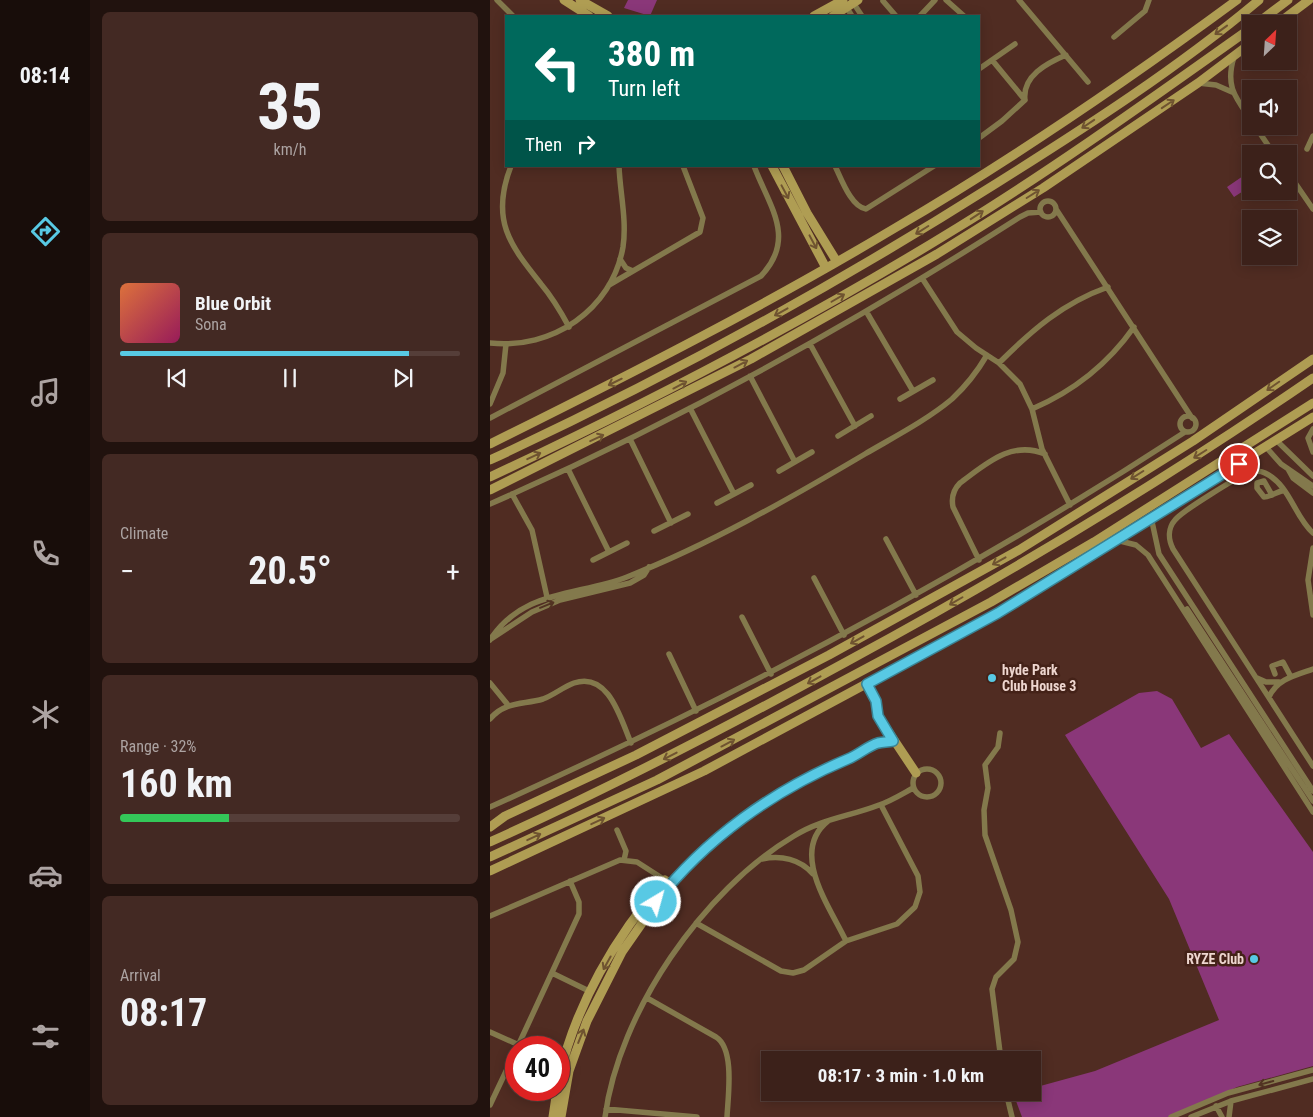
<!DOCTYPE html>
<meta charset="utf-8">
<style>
:root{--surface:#3c211a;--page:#432923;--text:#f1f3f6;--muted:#aca3a2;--line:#553e39;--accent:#58c9e4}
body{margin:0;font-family:"Roboto Condensed",sans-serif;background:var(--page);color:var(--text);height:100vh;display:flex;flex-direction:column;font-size:19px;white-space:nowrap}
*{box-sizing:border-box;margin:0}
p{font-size:16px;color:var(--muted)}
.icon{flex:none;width:28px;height:28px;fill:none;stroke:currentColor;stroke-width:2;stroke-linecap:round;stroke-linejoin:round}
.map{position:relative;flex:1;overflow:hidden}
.details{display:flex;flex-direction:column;gap:12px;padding:12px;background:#21120e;width:400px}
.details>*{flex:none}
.hud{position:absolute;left:15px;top:15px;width:475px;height:152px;border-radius:0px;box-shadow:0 2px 12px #0003,0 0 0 1px var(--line);background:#00695c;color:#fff;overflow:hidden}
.needle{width:32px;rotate:25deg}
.fabs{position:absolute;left:752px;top:15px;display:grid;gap:10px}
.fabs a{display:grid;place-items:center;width:55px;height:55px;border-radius:0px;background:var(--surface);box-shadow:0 2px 12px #0003,0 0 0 1px var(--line);font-size:25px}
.speed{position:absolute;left:15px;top:1036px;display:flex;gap:10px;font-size:25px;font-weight:700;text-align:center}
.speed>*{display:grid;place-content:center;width:65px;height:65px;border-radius:50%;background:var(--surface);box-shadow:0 2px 12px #0003,0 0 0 1px var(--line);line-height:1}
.speed .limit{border:8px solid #d22;background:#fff;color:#111}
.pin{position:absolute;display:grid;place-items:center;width:42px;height:42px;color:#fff;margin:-21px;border:2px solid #fff;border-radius:50%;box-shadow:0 1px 5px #0007}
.me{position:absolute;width:55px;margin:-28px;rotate:37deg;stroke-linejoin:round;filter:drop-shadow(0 0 4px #0008)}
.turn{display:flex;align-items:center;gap:18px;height:105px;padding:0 20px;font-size:22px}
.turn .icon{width:65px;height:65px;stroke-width:2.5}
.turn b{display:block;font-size:35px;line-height:42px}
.then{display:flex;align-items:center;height:48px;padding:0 20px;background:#0003;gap:10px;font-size:19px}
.big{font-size:38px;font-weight:700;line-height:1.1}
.details .card{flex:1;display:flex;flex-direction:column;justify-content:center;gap:8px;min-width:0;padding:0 18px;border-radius:8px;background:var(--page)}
.details .dial{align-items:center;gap:0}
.dial b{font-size:65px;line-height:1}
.song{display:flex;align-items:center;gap:15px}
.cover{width:60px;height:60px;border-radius:8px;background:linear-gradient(135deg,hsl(20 70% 55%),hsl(330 70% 35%))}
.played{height:5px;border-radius:2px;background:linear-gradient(90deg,var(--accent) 85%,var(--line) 85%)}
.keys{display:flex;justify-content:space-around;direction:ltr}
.heat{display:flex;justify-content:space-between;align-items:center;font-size:28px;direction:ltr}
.charge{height:8px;border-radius:4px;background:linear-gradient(90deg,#34c759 32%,var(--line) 0)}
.trip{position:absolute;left:271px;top:1051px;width:280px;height:50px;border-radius:0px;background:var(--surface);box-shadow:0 2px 12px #0003,0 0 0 1px var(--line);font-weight:700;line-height:50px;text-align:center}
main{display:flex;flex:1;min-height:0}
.dock{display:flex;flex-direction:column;width:90px;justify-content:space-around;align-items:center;background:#180d0a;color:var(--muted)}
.dock .icon{width:35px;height:35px}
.dock .active{color:var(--accent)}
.dock b{font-size:22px;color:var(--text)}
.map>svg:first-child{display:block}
.green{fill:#8a3779}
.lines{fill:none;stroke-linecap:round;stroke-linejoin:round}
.street{stroke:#83794c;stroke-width:5.5}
.secondary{stroke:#af9d53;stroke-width:9}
.oneway{stroke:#6f5330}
.oneway2{stroke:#513322}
.route-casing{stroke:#398394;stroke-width:12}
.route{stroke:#58c9e4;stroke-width:9}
.poi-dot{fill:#58c9e4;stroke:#442218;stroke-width:2}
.labels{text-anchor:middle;stroke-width:5;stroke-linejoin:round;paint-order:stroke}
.poi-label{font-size:14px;font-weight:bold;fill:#eed6cf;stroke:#442218;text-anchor:start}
</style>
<main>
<nav class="dock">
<b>08:14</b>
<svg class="icon active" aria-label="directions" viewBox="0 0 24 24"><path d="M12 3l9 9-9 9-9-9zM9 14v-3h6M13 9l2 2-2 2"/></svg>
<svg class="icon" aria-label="music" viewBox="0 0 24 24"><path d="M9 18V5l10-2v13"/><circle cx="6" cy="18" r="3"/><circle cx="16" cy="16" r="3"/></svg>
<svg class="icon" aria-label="phone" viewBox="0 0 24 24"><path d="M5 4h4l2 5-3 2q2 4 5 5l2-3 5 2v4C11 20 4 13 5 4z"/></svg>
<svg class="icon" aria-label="climate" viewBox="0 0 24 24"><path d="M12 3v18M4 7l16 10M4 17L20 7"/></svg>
<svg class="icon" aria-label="car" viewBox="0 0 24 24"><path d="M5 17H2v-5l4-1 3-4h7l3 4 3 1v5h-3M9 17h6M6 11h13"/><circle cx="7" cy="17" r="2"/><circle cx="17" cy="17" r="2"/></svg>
<svg class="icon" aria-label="filters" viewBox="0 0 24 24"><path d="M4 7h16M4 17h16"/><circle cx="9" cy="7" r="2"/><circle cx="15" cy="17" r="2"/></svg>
</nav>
<section class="details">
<div class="card dial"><b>35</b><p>km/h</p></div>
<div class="card">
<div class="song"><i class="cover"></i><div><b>Blue Orbit</b><p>Sona</p></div></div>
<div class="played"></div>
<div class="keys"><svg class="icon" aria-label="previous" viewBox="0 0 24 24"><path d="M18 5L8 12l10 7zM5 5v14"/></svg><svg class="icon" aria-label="pause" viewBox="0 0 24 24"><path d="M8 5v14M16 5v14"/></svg><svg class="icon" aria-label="next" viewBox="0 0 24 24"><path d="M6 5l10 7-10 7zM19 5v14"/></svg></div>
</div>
<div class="card"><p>Climate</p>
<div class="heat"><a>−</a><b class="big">20.5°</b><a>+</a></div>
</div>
<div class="card"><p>Range · 32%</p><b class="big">160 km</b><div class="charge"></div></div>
<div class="card"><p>Arrival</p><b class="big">08:17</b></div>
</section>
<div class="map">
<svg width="823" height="1117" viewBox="0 0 823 1117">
<rect width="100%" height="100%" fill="#502c22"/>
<path class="green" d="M138,0H167L160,16L134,8Z
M756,174L761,186L744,197L737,187Z
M667,691L682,699L711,748L739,734L823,852V1066L747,1087L686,1117H532L523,1093L542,1092L543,1088L605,1071L729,1020L679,899L575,735L649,693Z"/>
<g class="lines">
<path class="street" d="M7,0L23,16
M456,0L474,16
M529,0L598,82
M362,1L372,16
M393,1L406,16
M355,5L362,16
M430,16L445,0
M624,37L655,11L659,0
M744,57C735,86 745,97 761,120
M502,60L535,100
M489,69L525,44
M708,83L726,85L742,92
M535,100C532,76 557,63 576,55
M765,126L784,154
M489,138L512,121L535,100
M817,149L823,136
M21,166C0,220 20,245 51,284C62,297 71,312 79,327
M345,166C351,178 361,207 376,209L444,166
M799,174L823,209
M550 209a8 8 0 1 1 16 0a8 8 0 1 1-16 0Z
M566,209L702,418
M130,259L136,268L143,271
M432,278L467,332L486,348L509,363L530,384L542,409L552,449L580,505
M119,285L210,232L213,218L193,166
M376,311L423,391
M0,343C62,350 122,310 133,247C137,220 130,193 129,166
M320,344L365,426
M509,363C542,330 573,303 618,287
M260,376L305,462
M410,399L443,380
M0,404L13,373L16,344
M200,408L244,494
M542,409C584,391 618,364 644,327
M690 424a8 8 0 1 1 16 0a8 8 0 1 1-16 0Z
M0,418L271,276C307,238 279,206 264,166
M823,429L818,438L823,452
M348,436L381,416
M140,439L181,523
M787,441L823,476
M776,447L791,464L823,486
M78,469L119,552
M798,469L803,478L823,493
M289,471L322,452
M22,494L42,530L57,597
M782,495L774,481L767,483V488L774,497C780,497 787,492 794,490
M227,503L261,485
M0,504C184,423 361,325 530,217L538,213L551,212
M661,517L669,554L823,791
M164,531L198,514
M823,533C804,516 800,485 775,473C771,471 765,471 760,472C749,476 692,511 685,520C678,528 678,539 683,549L823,766
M396,539L426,595
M626,540L646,545L658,555L823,812
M823,548L818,580L823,615
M103,560L137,543
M489,560L463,507C461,497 463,490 470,483C496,464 521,440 555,454
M324,578L354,635
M697,609L823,801
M252,617L281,674
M1,639L42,612L70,600L140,583L154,575L159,567
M0,640C33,589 88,596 137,577C220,544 299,499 375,454C404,437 437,420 462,399C476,386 487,372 497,355
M179,654L206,711
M785,674L782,666L793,662L801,677
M767,678L776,682H789
M0,683L18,705
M779,697C787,679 806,675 823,669
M0,719C15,701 33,705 53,699C64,695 73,687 84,683C119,671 131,720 141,743
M510,733L508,747L495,765L498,788L494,810L495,835L521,910L528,942L524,959L506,977L502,989L511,1060
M423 783a14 14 0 1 1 28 0a14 14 0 1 1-28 0Z
M0,807C241,699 474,576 695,432
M338,821C299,852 340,907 356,941
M127,830L136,851L134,860
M272,859C291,855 310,859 323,874
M0,916L130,860L147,862L175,880
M206,923L291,971L303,973L314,970L356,941L407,924L425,907L430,892L428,876L391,805
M62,973L101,992
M157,998L226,1037C245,1049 238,1096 237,1117
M0,1032L29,1045
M27,1048L89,914V902L80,881
M516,1092L522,1117
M0,1105L26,1050
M726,1106L732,1117
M116,1109L207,1117
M115,1117C129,1012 213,890 304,836C331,819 361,816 389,805C401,801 412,794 423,788
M681,1117L738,1093L823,1070
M701,1117L741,1101L823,1079
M739,1117L741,1101"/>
<path class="secondary" d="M74,0L99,16
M90,0L118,16
M324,16L353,0
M343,16L368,0
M766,24L798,0
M787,24L819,0
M282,166L336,268
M293,166L317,213L347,262
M0,444C137,376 273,307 405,228C523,159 637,81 747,0
M0,460C175,379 344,286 507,183C596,127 688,68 769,0
M0,477C160,402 316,321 467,228C568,166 665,96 761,28
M0,490L261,359L447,254L553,188L708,83L761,43
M377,684L386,701L388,716L426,773
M0,827L15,816L146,755L339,655L529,550L703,441L823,359
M0,842C122,787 239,726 356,662C517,575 673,481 823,378
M0,857L167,780L501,602L604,542L823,403
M0,871L214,771L508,613L823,417
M69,1078C85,1006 126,935 175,880L180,883
M63,1117L67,1090
M71,1117L79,1071L97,1021L132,952L180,883L230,836L271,805L308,783L387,744L403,741"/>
</g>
<defs><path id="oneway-shaft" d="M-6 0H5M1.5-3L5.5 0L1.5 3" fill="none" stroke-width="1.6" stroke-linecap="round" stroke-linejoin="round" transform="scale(1.25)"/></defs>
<g class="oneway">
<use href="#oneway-shaft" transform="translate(731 30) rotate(144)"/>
<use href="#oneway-shaft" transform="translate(678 104) rotate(-34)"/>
<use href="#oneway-shaft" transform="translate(598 124) rotate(146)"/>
<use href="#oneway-shaft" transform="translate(295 192) rotate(62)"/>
<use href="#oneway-shaft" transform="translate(543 194) rotate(-32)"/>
<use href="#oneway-shaft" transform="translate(487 215) rotate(-33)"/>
<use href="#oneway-shaft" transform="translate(432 230) rotate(148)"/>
<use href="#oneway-shaft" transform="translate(323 242) rotate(62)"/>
<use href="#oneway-shaft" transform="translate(348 298) rotate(-30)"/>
<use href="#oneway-shaft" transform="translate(291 312) rotate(151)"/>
<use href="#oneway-shaft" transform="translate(251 364) rotate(-28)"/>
<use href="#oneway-shaft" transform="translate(125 382) rotate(154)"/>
<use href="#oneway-shaft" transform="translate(190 385) rotate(-28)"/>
<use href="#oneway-shaft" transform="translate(783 386) rotate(145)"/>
<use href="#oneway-shaft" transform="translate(107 438) rotate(-25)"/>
<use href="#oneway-shaft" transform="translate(710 454) rotate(148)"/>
<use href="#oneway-shaft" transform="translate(44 456) rotate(-25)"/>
<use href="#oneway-shaft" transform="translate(647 475) rotate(148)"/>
<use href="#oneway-shaft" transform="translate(509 561) rotate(151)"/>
<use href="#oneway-shaft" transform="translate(466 601) rotate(150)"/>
<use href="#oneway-shaft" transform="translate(367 640) rotate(151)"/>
<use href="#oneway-shaft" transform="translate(324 680) rotate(151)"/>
<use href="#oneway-shaft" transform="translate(238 743) rotate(-28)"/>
<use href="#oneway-shaft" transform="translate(180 756) rotate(153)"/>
<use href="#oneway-shaft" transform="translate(108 821) rotate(-25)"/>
<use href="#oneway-shaft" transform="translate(44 837) rotate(-25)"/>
<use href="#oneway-shaft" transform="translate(117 963) rotate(119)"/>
<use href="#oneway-shaft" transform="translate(91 1036) rotate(-68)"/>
</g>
<g class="oneway2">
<use href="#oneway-shaft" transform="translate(57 605) rotate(-22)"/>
<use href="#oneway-shaft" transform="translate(776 1083) rotate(165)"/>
</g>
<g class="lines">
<g class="route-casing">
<path id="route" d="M166,902C216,838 284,790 358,759C368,755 378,746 388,743C393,742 398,742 403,741L388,716L386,701L377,684L508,613L749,464"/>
</g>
<use href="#route" class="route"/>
</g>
<g class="poi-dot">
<circle cx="502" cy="678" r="5"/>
<circle cx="764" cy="959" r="5"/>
</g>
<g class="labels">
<g class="poi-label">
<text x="512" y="675">hyde Park<tspan x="512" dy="16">Club House 3</tspan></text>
<text x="754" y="964" text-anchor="end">RYZE Club</text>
</g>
</g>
</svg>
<div class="fabs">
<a><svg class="needle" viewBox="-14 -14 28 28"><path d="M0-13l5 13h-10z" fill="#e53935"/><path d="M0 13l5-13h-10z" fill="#aca3a2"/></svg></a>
<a><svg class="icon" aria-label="sound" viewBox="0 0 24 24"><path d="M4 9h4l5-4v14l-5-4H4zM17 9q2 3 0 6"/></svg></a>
<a><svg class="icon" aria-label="search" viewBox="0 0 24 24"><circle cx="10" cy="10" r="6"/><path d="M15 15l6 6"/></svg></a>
<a><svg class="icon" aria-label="layers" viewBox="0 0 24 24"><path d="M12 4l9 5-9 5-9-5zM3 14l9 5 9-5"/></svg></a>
</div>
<div class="speed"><div class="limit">40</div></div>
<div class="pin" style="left:749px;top:464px;background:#d93025"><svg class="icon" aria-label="arrive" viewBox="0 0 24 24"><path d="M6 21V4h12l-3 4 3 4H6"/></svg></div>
<svg class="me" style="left:166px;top:902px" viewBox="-20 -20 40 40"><circle r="17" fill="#58c9e4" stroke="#fff" stroke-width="3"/><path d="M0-11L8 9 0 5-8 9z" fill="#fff"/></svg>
<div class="trip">08:17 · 3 min · 1.0 km</div>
<div class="hud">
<div class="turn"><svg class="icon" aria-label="left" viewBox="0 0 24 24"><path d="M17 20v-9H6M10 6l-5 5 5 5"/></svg><div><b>380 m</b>Turn left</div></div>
<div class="then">Then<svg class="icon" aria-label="right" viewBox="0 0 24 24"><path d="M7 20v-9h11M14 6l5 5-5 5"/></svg></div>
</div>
</div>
</main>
